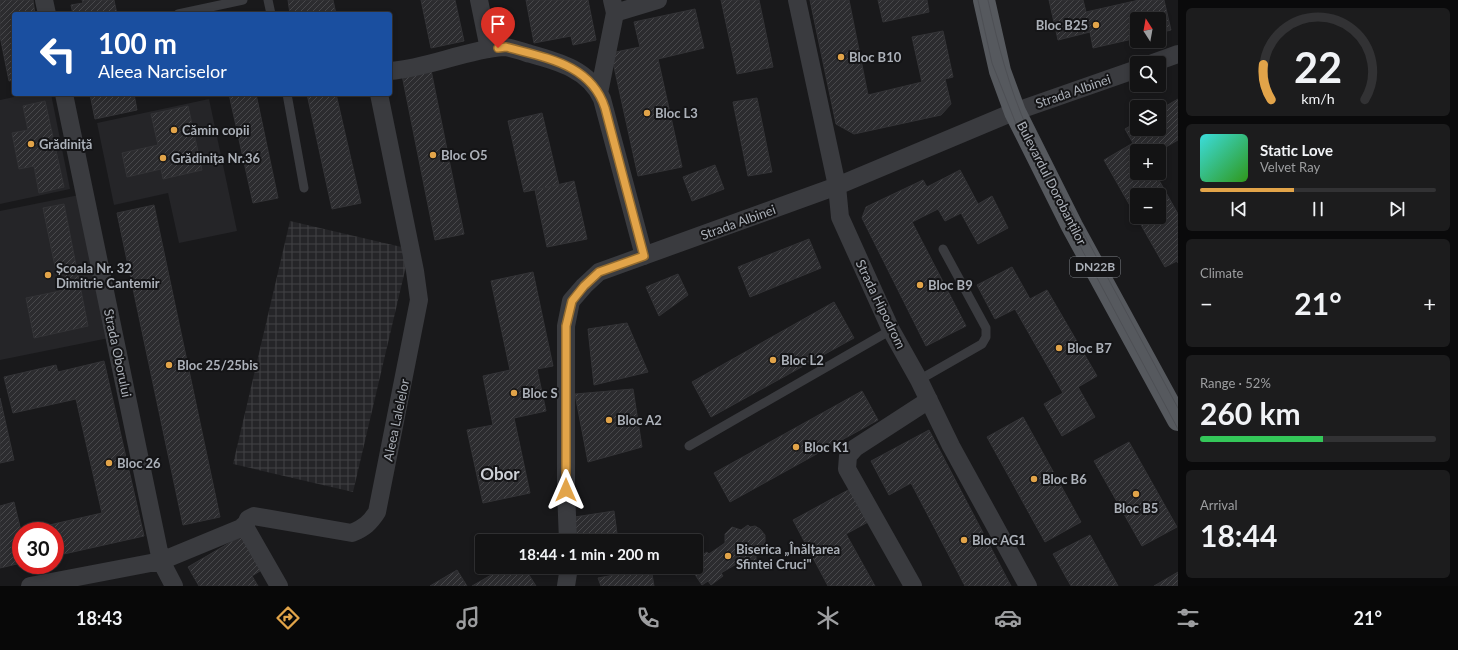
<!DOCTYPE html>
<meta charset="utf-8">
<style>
:root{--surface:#131314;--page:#1c1c1d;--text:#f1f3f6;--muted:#9d9ea0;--line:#323234;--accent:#e2a449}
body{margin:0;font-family:Lato,sans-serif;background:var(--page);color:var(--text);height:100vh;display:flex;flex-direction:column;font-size:15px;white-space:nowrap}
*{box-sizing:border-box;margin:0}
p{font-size:13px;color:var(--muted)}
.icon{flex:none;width:22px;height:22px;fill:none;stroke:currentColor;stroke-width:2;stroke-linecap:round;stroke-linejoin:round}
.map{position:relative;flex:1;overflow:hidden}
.drawer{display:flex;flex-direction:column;gap:8px;padding:8px;background:#0a0a0b;width:280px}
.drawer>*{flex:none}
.hud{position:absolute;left:12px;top:12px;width:380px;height:84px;border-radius:4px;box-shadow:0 2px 6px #0003,0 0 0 1px var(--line);background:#1a4fa0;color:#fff;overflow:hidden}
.needle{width:26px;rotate:349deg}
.tools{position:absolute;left:1130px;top:12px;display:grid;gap:8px}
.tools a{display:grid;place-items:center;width:36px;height:36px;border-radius:4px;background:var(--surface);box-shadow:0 2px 6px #0003,0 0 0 1px var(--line);font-size:20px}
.speed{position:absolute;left:12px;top:522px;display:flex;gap:8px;font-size:20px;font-weight:700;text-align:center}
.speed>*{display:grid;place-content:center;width:52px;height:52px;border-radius:50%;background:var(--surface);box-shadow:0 2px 6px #0003,0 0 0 1px var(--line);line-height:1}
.speed .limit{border:6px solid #d22;background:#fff;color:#111}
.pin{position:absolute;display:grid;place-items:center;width:34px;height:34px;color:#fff;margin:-41px -17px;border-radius:50% 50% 50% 0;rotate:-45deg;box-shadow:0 0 4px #0007}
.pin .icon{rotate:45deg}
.me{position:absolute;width:44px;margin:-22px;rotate:0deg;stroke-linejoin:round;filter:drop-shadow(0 0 3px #0008)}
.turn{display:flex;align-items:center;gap:14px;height:84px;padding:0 20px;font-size:18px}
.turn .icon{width:52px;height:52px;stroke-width:2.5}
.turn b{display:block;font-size:28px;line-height:34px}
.big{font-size:30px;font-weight:700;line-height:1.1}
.drawer .widget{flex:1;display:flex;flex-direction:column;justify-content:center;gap:6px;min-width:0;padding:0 14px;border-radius:6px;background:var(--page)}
.drawer .dial{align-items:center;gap:0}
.dial svg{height:104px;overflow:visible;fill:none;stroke:var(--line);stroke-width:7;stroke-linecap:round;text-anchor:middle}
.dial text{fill:var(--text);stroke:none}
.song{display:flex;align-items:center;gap:12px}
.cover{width:48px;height:48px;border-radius:6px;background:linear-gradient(135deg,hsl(180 70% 55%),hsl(110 70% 35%))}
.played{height:4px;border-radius:2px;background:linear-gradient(90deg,var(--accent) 40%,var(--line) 40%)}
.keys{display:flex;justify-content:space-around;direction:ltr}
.heat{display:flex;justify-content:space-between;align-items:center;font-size:22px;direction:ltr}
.charge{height:6px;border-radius:3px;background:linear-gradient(90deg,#34c759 52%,var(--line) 0)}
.trip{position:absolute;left:475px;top:534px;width:228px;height:40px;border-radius:4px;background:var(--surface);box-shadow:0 2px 6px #0003,0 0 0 1px var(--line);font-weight:700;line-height:40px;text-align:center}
.dock{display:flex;height:64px;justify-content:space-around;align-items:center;background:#080808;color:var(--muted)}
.dock .icon{width:28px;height:28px}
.dock .active{color:var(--accent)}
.dock b{font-size:18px;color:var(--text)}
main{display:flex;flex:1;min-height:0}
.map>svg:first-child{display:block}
.built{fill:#252528}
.industrial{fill:url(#industrial-grid)}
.building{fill:url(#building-hatch);stroke:#333336;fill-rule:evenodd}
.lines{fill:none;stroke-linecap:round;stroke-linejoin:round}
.lane{stroke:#3a3b3f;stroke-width:9}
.street{stroke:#3a3b3f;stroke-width:18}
.primary{stroke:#56595e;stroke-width:22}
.tram{stroke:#4d4f54;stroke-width:1}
.route-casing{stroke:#936b2f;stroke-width:10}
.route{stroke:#e2a449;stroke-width:7}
.poi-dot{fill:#e2a449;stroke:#141416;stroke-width:1.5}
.labels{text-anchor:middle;stroke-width:4;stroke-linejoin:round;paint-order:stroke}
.shield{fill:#141416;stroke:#7e8288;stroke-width:1}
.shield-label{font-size:12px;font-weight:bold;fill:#acb1b9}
.poi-label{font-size:13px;font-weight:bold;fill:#acb1b9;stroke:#141416;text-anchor:start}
.street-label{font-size:13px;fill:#acb1b9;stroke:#141416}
.district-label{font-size:17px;font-weight:bold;fill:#cdd0d6;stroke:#141416}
</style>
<main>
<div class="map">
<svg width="1178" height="586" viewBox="0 0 1178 586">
<defs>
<pattern id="industrial-grid" width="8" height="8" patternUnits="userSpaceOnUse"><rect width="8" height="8" fill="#252528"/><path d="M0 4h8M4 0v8" fill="none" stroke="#424245"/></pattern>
<pattern id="building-hatch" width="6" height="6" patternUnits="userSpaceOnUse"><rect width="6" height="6" fill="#2c2c2f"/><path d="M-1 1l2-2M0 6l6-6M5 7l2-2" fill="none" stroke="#48484b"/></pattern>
</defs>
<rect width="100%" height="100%" fill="#19191b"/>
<path class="built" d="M28,94H51L70,189L0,204V100Z
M209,99L237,231L179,243L168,193L114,205L97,123Z
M79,195L109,338L0,360V211Z"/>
<path class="industrial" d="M290,221L410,249L353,492L233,464Z"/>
<path class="building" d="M0,0H33L35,14H14V80L9,81L0,36Z
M82,0H114L117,14H73L71,5L83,3Z
M288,0H333L336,14H290Z
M421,0H455L464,41L431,48Z
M526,0H588L596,40L573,45L571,36L534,43Z
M721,0H759L773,67L737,74Z
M810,0H849L868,95L922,82L912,37L943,31L953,77L945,79L951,104L941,115L854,134L836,124Z
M878,0H927L929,12L883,22Z
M1049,0H1083L1086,12L1139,0H1164L1171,30L1159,33V19H1137V38L1093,48L1090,32L1058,40Z
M695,9L704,48L658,59L682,167L638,176L611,53L640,47L634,22Z
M431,70L464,234L435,240L402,75Z
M90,94H134L137,110L95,119Z
M229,94H256L278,198L253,203Z
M307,94H336L361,203L332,209Z
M757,98L772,172L748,176L733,102Z
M1178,99V140L1159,151H1137V173H1155L1178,214V263L1177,261L1165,267L1104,160L1133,143L1125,129L1137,122V129H1159V110ZM1137,195H1159V217H1137Z
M45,101L64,187L39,193L34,166L19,169L12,133L28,130L23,106Z
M188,106L202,170L163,179L161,169L127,177L122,153L158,145L151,114Z
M542,113L559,185L524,192L508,121Z
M715,165L724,189L692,201L683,177Z
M960,170L978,204L992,196L1008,228L978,244L961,213L945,221L938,209L912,222L966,326L926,346L862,218L866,207L923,180L927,187Z
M574,181L587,239L547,247L535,190Z
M64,204L88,326L34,338L26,298L60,291L43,208Z
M154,205L220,517L183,525L117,213Z
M809,239L821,268L750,297L738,267Z
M1012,267L1030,299L1047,290L1097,376L1078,387L1095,417L1062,436L1044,404L1063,393L1015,309L995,319L977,285Z
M533,272L553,366L537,369L546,411L514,418L530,493L483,503L467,430L493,425L483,376L510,370L491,281Z
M678,274L688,295L659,316L646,287Z
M834,302L854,338L711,417L692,382Z
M627,323L648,372L594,385L588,329Z
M104,361L144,536L55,556V531H23L102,513L76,399L13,413L4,377L56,365L58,372Z
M633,389L642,447L588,462L575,394Z
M862,391L878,420L730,502L714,473Z
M0,398L14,460L0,463Z
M1023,417L1081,522L1045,542L987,437Z
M929,430L1011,586H965L911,483L889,495L871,461Z
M1129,442L1177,527L1142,546L1094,461Z
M850,489L868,522L846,534L875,586H828L793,520Z
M14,502L21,531V563L0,568V506Z
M614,511L618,541H573L568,518Z
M748,525L750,527L755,526L760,529L765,535V542L762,546L764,548L756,553V563L747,566L738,563L721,573L723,576L711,585L708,581L702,585L690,567H696V559L707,552L709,554L725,543V534L732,527L741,530Z
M243,535L263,569L252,576L258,586H199L188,567Z
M1090,535L1118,586H1071L1053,554Z
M505,567H524L536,586H472Z
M651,568L654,586H601L598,578Z
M457,570L467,586H430Z
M1178,572V586H1154Z"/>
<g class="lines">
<path class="lane" d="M268,0L271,14
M178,14L243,0
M287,94L304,188
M919,380L982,344L986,337V328L943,249
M689,446L891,330"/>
<path class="street" d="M44,0L47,14
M479,0L489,49
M797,0L837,186L840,217L891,330L919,380L951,446L1028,586
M615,13L658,0
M1153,63L1178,54
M390,71C429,68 465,50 503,47C511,47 520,51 527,53C556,61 589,69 602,99L644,256
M599,93L615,13L612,0
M64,94L161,561L174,586
M244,525L279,586
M568,541L566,490V326L571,301L584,286L599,272L837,186L1011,113L1137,69
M30,586L161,561L241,528L246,524L248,519L254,516L352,533C364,528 370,523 377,512L419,300L415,271L379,94
M566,586L569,567
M913,586L847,469L848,456L855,448L929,400"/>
<path class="primary" d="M984,0L1000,71L1015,112L1072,226L1178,420"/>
<path class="tram" d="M978,0L992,63L1020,134L1178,429
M988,0C998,45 1009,88 1028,130L1178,408"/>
</g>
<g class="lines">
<g class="route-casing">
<path id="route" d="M498,48L506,47C546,58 591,64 605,108L644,256L599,272L584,286L572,301L566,326V490"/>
</g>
<use href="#route" class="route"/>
</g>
<g class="poi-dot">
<circle cx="1096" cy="25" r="4"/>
<circle cx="841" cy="57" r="4"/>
<circle cx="647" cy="113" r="4"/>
<circle cx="174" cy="130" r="4"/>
<circle cx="31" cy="144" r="4"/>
<circle cx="433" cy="155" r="4"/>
<circle cx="163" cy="158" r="4"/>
<circle cx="48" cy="275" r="4"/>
<circle cx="920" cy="285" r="4"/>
<circle cx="1059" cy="348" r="4"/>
<circle cx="773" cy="360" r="4"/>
<circle cx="169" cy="365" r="4"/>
<circle cx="514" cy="393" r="4"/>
<circle cx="609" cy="420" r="4"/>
<circle cx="796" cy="447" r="4"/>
<circle cx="109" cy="463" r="4"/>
<circle cx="1034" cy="479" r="4"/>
<circle cx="1136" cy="494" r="4"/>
<circle cx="964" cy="540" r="4"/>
<circle cx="728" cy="556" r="4"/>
</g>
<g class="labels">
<rect class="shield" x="1070" y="257" width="50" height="20" rx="3"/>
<g class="shield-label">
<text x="1095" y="271">DN22B</text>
</g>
<g class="poi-label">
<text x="1088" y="30" text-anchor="end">Bloc B25</text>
<text x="849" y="62">Bloc B10</text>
<text x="655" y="118">Bloc L3</text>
<text x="182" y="135">Cămin copii</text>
<text x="39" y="149">Grădiniță</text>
<text x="441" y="160">Bloc O5</text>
<text x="171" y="163">Grădinița Nr.36</text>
<text x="56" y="273">Școala Nr. 32<tspan x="56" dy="15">Dimitrie Cantemir</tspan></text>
<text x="928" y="290">Bloc B9</text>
<text x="1067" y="353">Bloc B7</text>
<text x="781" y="365">Bloc L2</text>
<text x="177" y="370">Bloc 25/25bis</text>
<text x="522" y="398">Bloc S</text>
<text x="617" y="425">Bloc A2</text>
<text x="804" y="452">Bloc K1</text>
<text x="117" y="468">Bloc 26</text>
<text x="1042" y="484">Bloc B6</text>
<text x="1136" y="513" text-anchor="middle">Bloc B5</text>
<text x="972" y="545">Bloc AG1</text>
<text x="736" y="554">Biserica „Înălțarea<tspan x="736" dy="15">Sfintei Cruci"</tspan></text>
</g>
<g class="street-label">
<text transform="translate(1073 91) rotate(-19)" y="5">Strada Albinei</text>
<text transform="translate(1052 183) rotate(63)" y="5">Bulevardul Dorobanților</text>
<text transform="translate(738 222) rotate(-20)" y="5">Strada Albinei</text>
<text transform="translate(881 304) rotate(64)" y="5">Strada Hipodrom</text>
<text transform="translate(118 353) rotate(78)" y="5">Strada Oborului</text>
<text transform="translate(396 420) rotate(-78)" y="5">Aleea Lalelelor</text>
</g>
<g class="district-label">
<text x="500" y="480">Obor</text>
</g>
</g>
</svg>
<div class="tools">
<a><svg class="needle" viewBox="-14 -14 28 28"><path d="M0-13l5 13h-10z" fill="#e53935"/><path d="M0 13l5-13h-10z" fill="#9d9ea0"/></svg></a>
<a><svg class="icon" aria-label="search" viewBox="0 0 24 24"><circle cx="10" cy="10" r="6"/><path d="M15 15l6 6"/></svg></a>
<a><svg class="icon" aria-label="layers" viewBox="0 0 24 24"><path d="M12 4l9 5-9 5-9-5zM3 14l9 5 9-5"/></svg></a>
<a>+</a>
<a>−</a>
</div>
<div class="speed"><div class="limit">30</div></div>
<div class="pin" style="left:498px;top:48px;background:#d93025"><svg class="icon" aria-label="arrive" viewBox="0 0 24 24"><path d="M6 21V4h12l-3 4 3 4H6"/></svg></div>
<svg class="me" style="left:566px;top:490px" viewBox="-20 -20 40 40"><path d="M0-17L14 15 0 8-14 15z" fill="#e2a449" stroke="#fff" stroke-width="4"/></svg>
<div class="trip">18:44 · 1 min · 200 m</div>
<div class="hud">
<div class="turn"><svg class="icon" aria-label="left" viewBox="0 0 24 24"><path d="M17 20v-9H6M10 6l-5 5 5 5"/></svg><div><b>100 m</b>Aleea Narciselor</div></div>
</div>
</div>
<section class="drawer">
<div class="widget dial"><svg viewBox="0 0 100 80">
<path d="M14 69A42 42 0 1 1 86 69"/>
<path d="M14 69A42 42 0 0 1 8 42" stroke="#e2a449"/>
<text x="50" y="56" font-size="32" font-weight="700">22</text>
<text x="50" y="72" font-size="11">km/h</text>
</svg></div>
<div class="widget">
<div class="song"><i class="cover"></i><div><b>Static Love</b><p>Velvet Ray</p></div></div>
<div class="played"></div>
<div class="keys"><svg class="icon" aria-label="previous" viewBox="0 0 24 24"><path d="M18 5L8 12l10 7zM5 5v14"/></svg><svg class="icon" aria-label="pause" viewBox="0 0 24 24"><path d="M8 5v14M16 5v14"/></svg><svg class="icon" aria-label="next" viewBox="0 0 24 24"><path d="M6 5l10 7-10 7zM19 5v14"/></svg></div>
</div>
<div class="widget"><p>Climate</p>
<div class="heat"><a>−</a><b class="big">21°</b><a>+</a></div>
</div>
<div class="widget"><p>Range · 52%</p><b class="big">260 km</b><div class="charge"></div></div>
<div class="widget"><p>Arrival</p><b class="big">18:44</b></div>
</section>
</main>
<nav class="dock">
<b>18:43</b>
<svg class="icon active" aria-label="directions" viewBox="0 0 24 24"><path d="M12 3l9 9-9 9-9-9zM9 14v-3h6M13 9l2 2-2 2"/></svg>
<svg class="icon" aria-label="music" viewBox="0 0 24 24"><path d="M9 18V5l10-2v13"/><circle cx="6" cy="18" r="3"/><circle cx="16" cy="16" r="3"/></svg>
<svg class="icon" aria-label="phone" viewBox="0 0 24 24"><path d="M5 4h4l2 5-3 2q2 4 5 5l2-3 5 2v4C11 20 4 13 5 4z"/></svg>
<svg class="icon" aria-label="climate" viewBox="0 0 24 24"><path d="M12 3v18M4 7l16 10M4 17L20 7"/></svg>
<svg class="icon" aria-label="car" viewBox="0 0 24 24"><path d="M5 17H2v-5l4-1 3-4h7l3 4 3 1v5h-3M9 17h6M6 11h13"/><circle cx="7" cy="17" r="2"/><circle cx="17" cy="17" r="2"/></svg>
<svg class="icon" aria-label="filters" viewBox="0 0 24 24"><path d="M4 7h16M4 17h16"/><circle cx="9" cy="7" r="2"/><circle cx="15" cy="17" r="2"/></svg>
<b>21°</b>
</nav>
